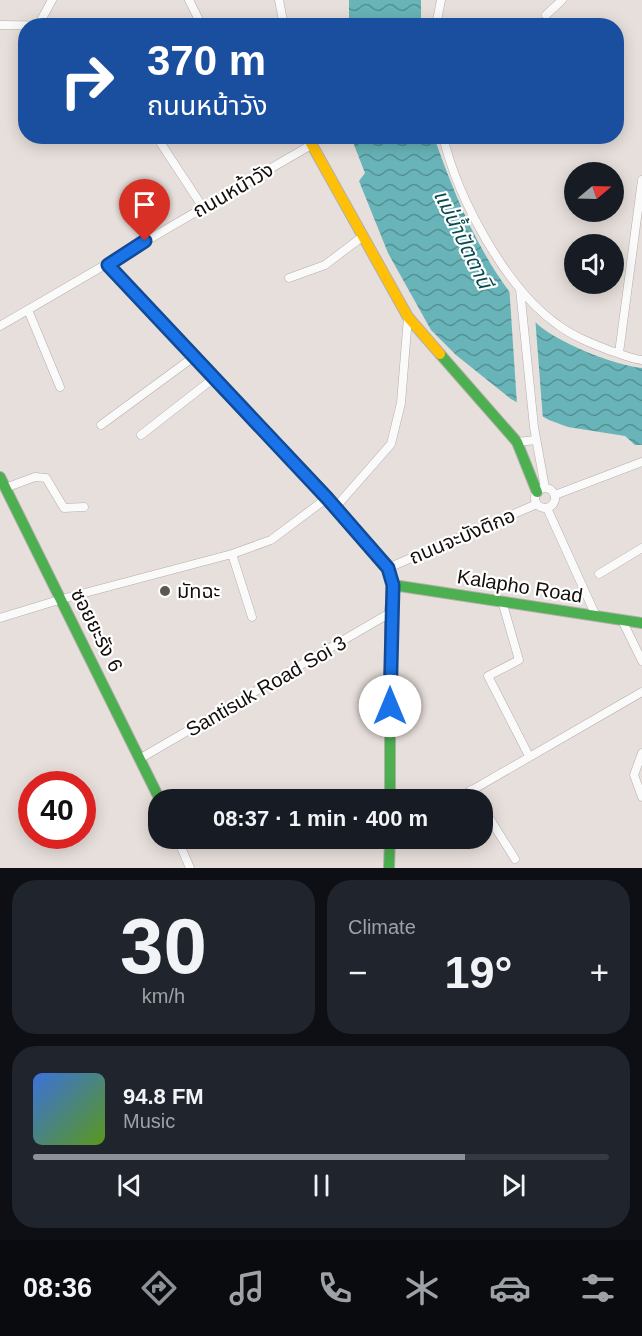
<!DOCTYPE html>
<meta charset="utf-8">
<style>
:root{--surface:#171b24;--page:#20242c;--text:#f1f3f6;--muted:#9ea1a6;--line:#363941;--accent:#8c9099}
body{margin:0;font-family:Helvetica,"Noto Sans Thai",sans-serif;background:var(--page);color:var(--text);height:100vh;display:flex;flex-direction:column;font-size:22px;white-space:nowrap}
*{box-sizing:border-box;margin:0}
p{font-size:20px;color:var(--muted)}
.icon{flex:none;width:33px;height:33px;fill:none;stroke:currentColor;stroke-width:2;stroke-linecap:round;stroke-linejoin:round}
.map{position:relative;height:868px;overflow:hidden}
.drawer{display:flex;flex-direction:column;gap:12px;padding:12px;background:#0d0f14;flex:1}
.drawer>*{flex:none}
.top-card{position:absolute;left:18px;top:18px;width:606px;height:126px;border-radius:24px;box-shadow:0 3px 15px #0003;background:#1a4fa0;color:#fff;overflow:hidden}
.needle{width:39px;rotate:71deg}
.controls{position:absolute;left:564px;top:162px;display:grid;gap:12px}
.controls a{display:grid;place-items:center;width:60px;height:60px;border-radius:50%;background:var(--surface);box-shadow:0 3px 15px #0003;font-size:30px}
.speed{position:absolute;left:18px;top:771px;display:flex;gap:12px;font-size:30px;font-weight:700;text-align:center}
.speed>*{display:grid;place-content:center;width:78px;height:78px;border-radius:50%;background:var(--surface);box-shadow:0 3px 15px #0003;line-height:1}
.speed .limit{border:9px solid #d22;background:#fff;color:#111}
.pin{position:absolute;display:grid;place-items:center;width:51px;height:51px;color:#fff;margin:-62px -26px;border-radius:50% 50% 50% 0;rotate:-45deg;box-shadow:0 0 6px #0007}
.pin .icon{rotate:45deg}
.me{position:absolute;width:66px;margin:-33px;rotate:0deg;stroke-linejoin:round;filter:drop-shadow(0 0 4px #0008)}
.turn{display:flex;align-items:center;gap:21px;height:126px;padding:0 30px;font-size:27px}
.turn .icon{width:78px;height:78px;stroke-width:2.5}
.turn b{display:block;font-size:42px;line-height:51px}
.big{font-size:45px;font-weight:700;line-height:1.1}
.drawer .tile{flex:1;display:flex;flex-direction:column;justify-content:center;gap:9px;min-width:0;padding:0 21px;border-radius:24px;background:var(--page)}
.drawer .dial{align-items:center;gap:0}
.dial b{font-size:78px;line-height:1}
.song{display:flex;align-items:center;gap:18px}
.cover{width:72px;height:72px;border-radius:9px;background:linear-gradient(135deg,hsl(220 70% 55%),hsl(90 70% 35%))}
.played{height:6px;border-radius:3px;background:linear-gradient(90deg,var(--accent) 75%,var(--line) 75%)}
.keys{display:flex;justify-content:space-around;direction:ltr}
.heat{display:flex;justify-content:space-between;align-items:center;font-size:33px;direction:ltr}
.drawer .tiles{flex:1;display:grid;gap:12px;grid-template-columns:1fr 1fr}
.tile:last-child{grid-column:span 2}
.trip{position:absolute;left:148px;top:789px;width:345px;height:60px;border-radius:24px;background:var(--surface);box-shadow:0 3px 15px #0003;font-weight:700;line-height:60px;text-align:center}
.tabs{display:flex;height:96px;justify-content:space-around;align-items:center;background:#090b0e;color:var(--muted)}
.tabs .icon{width:42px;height:42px}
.tabs .active{color:var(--accent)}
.tabs b{font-size:27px;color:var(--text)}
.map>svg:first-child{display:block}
.water{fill:url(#water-waves)}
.pier{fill:#e7dfdb}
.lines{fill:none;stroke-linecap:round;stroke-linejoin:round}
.street-casing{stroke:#b4aeab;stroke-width:9}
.fast-casing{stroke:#b4aeab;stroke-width:12}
.slow-casing{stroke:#b4aeab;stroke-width:12}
.street{stroke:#fbfafa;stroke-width:8}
.fast{stroke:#4caf50;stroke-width:10}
.slow{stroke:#ffc107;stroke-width:10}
.route-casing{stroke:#114b97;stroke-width:15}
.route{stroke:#1a73e8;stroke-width:10}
.poi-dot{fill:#5d5754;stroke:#fff;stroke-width:2}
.labels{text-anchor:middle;stroke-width:4.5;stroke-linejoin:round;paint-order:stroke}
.street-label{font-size:20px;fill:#130e0c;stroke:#fff}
.poi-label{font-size:20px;fill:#130e0c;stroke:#fff;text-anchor:start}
.water-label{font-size:21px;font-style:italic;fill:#084b4f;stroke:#fff}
</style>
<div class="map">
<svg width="642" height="868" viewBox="0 0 642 868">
<defs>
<pattern id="water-waves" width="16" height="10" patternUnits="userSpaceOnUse" patternTransform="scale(1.5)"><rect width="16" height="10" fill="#68b4b8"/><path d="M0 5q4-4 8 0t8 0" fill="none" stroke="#549194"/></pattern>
</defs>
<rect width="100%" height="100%" fill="#e7dfdb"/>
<path class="water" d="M349,0H421V25H349Z
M351,137H434C457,202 485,270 534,321C555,342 613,365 642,368V445H635L625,436L568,427L549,420L511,399L456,355L431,330L388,253L359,181L365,173Z"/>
<path class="pier" d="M509,284L535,316L543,420L517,405Z"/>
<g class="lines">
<g class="street-casing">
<path id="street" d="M189,0L202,26
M279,0L284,26
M546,15L562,0
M39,24L52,0
M0,25L79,26
M436,26L441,0
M156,136L202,206
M443,136C457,197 506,289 558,325C574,337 593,344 611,351C621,354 632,359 642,360
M289,278L325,265L362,237
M520,289L534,427L545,488
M28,310L60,387
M0,326L311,145
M619,353L642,180
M101,425L195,356
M141,435L214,378
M517,442L536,440
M535 498a10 10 0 1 1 20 0a10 10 0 1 1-20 0Z
M5,488L35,477L46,478L64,508L84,507
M555,495L642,462
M335,508L391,444L401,403L408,317
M547,508L596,616
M232,554L252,617
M388,568L537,504
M599,574L642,548
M502,601L519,660L488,676L529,756
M0,618L62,599L232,554L271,540L327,498
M622,620L642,661
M642,753L634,775L642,797
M141,758L390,613
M471,790L477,800
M455,800L642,692
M483,808L515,859
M177,838L190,868"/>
</g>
<g class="fast-casing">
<path id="fast" d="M440,354L517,442L537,492
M275,442L388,568L393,585L390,613V800
M0,477L160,800
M393,585L642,623
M389,868L390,838"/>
</g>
<g class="slow-casing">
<path id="slow" d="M307,136L408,317L440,354
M107,265L275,442"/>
</g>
<use href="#street" class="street"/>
<use href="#fast" class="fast"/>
<use href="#slow" class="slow"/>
</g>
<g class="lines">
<g class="route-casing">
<path id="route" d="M145,241L108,265L327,498L388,568L393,585L390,706"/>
</g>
<use href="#route" class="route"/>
</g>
<circle class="poi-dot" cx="165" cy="591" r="6"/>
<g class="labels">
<g class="street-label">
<text transform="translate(233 190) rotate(-30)" y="7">ถนนหน้าวัง</text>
<text transform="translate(462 536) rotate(-23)" y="7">ถนนจะบังติกอ</text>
<text transform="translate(520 586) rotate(9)" y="7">Kalapho Road</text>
<text transform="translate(97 630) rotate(63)" y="7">ซอยยะรัง 6</text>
<text transform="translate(266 686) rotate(-30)" y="7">Santisuk Road Soi 3</text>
</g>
<g class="poi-label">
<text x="177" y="598">มัทฉะ</text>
</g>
<g class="water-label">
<text transform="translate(463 239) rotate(64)" y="7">แม่น้ำปัตตานี</text>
</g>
</g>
</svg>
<div class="controls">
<a><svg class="needle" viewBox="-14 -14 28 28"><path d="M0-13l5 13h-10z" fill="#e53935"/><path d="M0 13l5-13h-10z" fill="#9ea1a6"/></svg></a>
<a><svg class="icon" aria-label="sound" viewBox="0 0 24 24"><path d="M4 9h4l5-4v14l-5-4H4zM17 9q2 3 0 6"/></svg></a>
</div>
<div class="speed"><div class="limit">40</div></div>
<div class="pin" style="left:145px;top:241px;background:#d93025"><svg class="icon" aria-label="arrive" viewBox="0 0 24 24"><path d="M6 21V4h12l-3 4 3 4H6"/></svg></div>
<svg class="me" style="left:390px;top:706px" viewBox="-20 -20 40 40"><circle r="19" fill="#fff"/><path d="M0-13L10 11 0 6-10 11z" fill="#1a73e8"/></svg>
<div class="trip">08:37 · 1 min · 400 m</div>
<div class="top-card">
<div class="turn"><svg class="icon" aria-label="right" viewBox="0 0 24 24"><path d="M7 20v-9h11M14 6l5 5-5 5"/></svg><div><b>370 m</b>ถนนหน้าวัง</div></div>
</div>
</div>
<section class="drawer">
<div class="tiles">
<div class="tile dial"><b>30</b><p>km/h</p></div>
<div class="tile"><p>Climate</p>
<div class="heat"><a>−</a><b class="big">19°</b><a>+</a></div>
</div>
<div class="tile">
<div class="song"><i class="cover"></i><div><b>94.8 FM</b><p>Music</p></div></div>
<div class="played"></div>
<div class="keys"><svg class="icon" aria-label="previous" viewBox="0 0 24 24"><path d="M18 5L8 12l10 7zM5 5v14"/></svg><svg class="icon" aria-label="pause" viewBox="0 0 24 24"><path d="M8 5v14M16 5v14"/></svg><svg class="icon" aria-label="next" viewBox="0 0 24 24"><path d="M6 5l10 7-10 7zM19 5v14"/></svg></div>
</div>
</div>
</section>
<nav class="tabs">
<b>08:36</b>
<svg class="icon active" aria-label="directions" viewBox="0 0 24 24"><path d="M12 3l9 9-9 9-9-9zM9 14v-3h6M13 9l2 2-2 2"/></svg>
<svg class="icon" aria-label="music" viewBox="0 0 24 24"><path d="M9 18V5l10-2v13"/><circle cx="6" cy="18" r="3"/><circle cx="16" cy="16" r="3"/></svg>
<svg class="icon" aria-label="phone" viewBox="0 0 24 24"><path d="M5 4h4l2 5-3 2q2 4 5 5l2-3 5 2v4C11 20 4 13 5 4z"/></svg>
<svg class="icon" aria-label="climate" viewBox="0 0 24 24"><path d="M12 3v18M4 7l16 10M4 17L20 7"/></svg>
<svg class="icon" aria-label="car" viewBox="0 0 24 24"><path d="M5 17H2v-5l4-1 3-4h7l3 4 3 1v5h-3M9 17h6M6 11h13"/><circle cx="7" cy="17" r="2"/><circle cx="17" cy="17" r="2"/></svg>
<svg class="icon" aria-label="filters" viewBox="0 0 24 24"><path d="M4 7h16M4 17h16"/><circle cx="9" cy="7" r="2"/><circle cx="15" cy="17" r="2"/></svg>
</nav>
